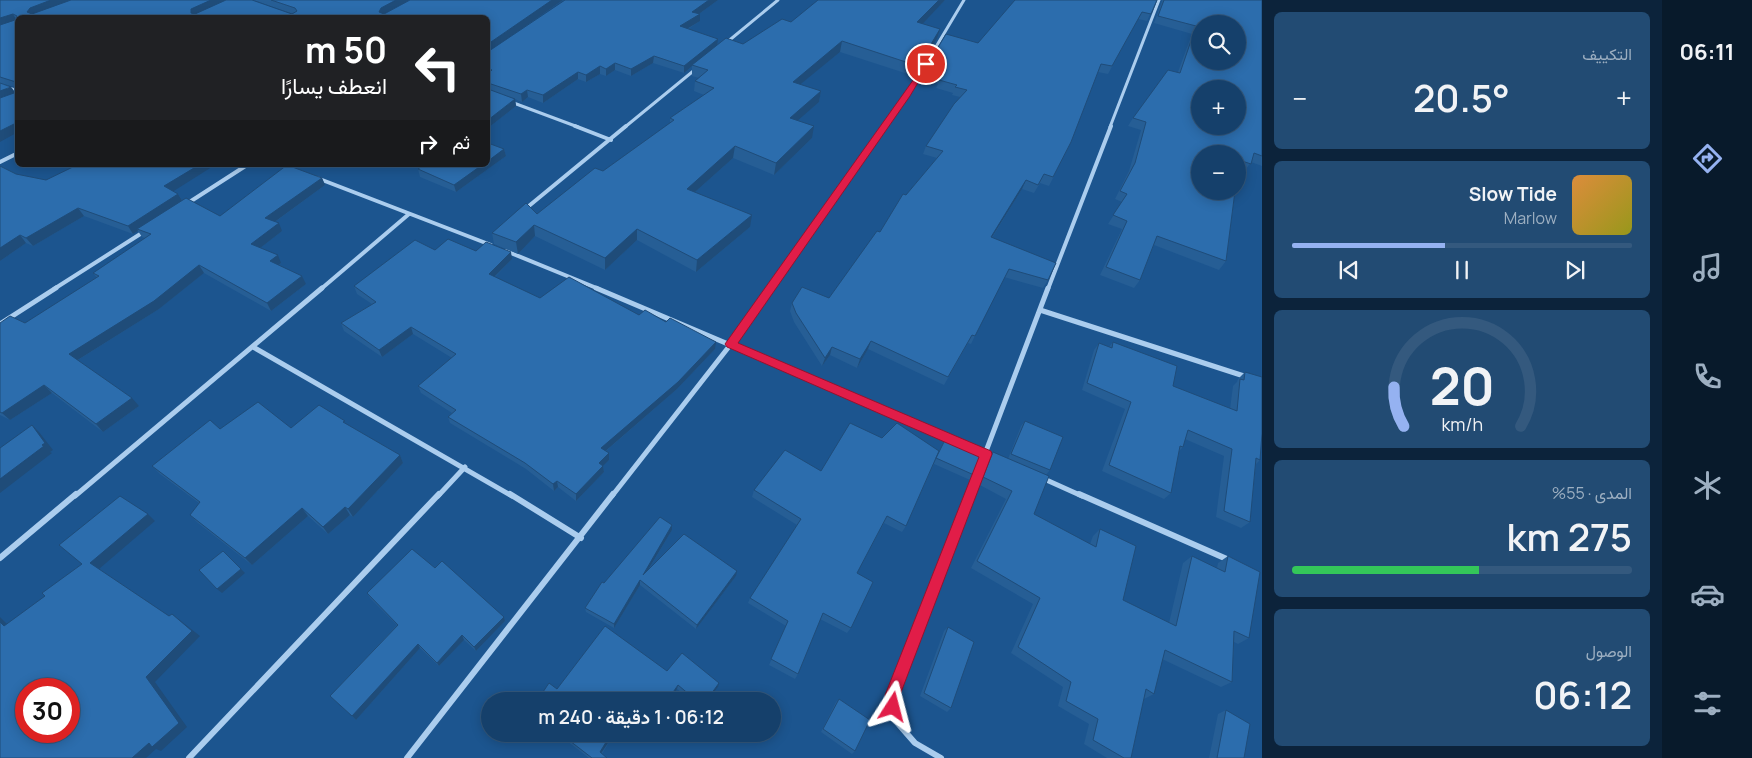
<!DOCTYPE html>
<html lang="ar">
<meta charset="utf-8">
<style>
:root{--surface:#15406b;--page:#224b73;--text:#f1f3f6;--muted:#9dafc1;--line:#34597e;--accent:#95b2f1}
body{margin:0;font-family:Manrope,Vazirmatn,sans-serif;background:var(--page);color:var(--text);direction:rtl;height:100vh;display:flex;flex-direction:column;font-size:19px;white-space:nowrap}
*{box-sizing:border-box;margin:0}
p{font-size:16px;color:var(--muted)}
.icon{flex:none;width:28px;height:28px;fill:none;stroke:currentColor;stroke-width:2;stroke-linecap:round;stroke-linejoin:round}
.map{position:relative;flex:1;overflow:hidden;direction:ltr}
.details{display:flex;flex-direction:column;gap:12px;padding:12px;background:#0c233b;width:400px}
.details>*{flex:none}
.banner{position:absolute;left:15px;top:15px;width:475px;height:152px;border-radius:8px;box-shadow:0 2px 12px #0003,0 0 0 1px var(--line);direction:rtl;background:#202124;color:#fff;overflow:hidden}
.tools{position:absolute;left:1191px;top:15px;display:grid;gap:10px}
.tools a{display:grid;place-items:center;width:55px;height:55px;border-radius:50%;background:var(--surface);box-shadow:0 2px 12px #0003,0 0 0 1px var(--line);font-size:25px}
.speed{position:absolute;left:15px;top:678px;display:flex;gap:10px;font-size:25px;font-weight:700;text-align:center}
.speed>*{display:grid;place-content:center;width:65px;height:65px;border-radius:50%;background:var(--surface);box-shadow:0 2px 12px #0003,0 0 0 1px var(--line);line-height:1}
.speed .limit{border:8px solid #d22;background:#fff;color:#111}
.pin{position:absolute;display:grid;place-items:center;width:42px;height:42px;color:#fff;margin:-21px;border:2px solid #fff;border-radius:50%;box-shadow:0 1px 5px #0007}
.me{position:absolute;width:55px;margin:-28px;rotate:9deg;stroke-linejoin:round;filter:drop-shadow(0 0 4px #0008)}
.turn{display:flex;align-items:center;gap:18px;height:105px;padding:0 20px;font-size:22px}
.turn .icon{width:65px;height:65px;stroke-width:2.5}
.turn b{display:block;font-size:35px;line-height:42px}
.then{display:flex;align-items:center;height:48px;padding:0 20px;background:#0003;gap:10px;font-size:19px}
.big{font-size:38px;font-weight:600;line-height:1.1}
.details .card{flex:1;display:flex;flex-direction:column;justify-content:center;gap:8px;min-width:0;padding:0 18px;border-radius:8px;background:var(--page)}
.details .dial{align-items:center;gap:0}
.dial svg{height:130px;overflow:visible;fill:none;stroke:var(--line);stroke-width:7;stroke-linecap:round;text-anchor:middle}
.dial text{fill:var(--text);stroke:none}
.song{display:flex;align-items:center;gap:15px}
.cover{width:60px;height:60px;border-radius:8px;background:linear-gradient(135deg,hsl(30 70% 55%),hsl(60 70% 35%))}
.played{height:5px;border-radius:2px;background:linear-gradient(90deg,var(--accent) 45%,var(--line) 45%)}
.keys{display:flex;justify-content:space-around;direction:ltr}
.heat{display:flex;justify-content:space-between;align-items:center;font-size:28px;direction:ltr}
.charge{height:8px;border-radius:4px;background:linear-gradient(90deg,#34c759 55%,var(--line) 0)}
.trip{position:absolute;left:481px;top:692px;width:300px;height:50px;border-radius:25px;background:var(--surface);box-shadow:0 2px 12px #0003,0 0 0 1px var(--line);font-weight:600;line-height:50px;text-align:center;direction:rtl}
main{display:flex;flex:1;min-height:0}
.dock{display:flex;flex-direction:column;width:90px;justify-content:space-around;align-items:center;background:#081a2b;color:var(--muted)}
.dock .icon{width:35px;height:35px}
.dock .active{color:var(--accent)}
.dock b{font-size:22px;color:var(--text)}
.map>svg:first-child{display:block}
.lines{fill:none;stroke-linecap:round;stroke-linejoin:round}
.minor-far3{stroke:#abcdee;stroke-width:3}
.minor-far2{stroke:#abcdee;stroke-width:4}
.minor-far1{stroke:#abcdee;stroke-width:5}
.minor{stroke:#abcdee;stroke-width:6}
.wall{fill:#265e95}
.shaded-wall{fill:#1f4c79}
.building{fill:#2c6dad;stroke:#1f4c79;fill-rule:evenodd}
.route{fill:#e11d48;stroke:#92132f}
</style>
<main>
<nav class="dock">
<b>06:11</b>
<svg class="icon active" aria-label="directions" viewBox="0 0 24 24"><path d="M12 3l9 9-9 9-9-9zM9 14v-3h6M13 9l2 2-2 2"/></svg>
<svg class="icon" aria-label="music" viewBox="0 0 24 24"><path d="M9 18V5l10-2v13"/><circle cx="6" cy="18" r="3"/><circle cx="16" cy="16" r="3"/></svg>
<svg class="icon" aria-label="phone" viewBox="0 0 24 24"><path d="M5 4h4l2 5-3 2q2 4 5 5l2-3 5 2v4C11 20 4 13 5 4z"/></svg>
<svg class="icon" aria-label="climate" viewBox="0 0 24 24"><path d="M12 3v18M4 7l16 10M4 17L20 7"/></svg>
<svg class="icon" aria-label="car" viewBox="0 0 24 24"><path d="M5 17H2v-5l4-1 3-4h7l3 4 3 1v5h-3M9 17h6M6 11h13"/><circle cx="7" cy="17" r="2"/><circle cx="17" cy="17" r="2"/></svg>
<svg class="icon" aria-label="filters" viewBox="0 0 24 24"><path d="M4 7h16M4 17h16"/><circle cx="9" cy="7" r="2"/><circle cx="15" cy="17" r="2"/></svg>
</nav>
<section class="details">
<div class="card"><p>التكييف</p>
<div class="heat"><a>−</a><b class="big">20.5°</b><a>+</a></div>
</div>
<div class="card">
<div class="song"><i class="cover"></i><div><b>Slow Tide</b><p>Marlow</p></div></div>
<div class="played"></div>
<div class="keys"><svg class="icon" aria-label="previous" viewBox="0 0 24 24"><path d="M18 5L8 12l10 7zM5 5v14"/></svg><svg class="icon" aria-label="pause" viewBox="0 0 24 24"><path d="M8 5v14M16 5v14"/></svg><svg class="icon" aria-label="next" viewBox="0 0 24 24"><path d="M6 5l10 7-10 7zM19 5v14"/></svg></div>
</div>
<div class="card dial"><svg viewBox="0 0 100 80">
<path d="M14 69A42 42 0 1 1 86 69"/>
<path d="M14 69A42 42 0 0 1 8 45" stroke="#95b2f1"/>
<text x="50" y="56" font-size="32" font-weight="700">20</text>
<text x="50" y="72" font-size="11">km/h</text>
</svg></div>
<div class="card"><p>المدى · 55%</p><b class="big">275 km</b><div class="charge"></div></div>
<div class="card"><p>الوصول</p><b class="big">06:12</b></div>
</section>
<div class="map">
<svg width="1262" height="758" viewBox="0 0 1262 758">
<rect width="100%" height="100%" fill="#1c558f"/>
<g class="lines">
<path class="minor-far3" d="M726,43L778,0
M0,85L18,91
M511,102L578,127
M625,127L697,68
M884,127L906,97L964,0
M1110,127L1159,0"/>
<path class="minor-far2" d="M575,126L611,140
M0,162L18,153
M317,178L491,245
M188,203L247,165
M524,210L626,126
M506,251L599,289
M54,289L145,231
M321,289L409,214
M770,289L885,126
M1048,289L1111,126"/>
<path class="minor-far1" d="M596,288L952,439
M1040,310L1247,377
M0,324L56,288
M253,347L512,496
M978,451L995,458
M1042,478L1082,496
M75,496L322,288
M438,496L465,467
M612,496L731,344L771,288
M969,496L1048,288"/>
<path class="minor" d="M510,494L581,538
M1079,494L1229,560
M0,558L76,494
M189,758L439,494
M407,758L613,494
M941,758L915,743L894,719L892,695L969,494"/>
</g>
<path class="wall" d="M0,0L292,14H293L253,0H563L489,51L718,0L699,14L700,21L688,29L717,45L743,44L791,22L945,0L922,24L940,29L937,39L914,76L840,52L800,84L821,91L819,102L797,120L812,138L774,175L733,158L695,192L750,227L696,272L637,240L605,270L535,236L518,254L494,244L492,233L537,214L603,171L670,123V118L704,95L694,91L695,81L699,78L692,76V66L684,73L653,63L631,76L615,70L606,76L600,74L586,82L578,79L543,103L528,97L522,102L515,99L516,106L488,128V18H18V132L11,87L14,91L15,87L0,83Z
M1157,0L1147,21L1138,19L1108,74L1098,72L1071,142L1049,186L1040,183L1034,193L1022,189L992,238L1048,280L1043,288L1004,277L971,344L968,343L944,385L868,349L857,368L830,355L822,366L794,322L790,311L792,303L829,298L880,232L906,195L937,158L923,154L926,146L960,97L952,95L953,93L936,88L938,84L921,78L924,71L978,43Z
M1162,0H1262V166L1251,162L1244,172L1238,170L1226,261L1219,270L1154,245L1140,280L1134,288L1100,275L1122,229L1108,224L1122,202L1115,199L1129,171L1141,130L1128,126L1133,118L1178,72L1192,34L1154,23L1162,1Z
M504,149L506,156L456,192L420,177L418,169L419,168L411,165H488Z
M0,166L16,174L46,180L173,191L178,194L182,200L220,216L322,178L325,185L275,222L282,231L260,248L281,263L279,265L306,284L271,311L204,273L159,309L78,360L139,406L103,432L52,393L10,420L0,415V323H25L97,278L93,273L145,238L142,237L138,231L133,234L84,216L33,246L26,243L0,261Z
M435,250L476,251L512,259L495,277L540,298L639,315L666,322L715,349L677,389L606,451L609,453V460L603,466L604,472L576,501L558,487L554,491L526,469L450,423L448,417L452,413L421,393L418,386L452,358L413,334L382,357L344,331L341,323L372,304L357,294L354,286Z
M1113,342L1173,386L1230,409L1233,386L1237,382L1238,379L1245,372L1260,460L1256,464L1250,522L1241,528L1216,517L1224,456L1185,439L1183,447L1179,451L1171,493L1164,499L1102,471L1125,409L1082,390L1094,350L1099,343L1109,347Z
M1025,421L1050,470L1046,475L1034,514L1090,544L1093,536L1100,529L1123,600L1169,623L1183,563L1192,556L1217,568L1218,563L1228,556L1249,638L1238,644L1234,642L1232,682L1221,687L1162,659L1154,694L1144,699L1131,758H1107L1084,744L1089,724L1058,706L1063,687L1011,653L1033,604L971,568L1006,499L978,484L987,460L993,452L1008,459L1021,426Z
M346,424L400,455L403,463L353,517L350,515L328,534L308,516L252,565L198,523L190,515L199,503L160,474L152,466L220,429L291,428Z
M947,436L974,475L970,480L934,464L906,526L902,532L884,523L857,573L851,628L847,633L820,619L798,674L795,679L769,665L786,626L748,603L750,598L797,525L752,497L754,490L821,471L882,438L939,451Z
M672,525V530L649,569L736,576L696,629L640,585L614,628L586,612L585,608L604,583Z
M435,568L504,617L505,621L476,651L464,640L439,666L420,648L356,720L330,696L397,625L370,598L367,593Z
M948,627L951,708L947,712L920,696L944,631Z
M667,671L718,687L707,701H692L677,689L669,701H640L636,698L634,701H537L557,689Z
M839,699L855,751L852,754L821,732L836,702Z
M1226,710L1244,758H1209L1218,714Z
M558,734H614L602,754L607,758H589Z"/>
<path class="shaded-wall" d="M51,0H74L34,15L27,12L30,8Z
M211,0H229L194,18L191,13V9Z
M396,0H410L382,15L379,12L381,8Z
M552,0H563L488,52V44Z
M709,0H718L692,19V12Z
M939,0H945L914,33L917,22Z
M13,14L17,21L0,26V18Z
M700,14V21L680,33V26Z
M940,29L937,39L914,76L918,66Z
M718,39L717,46L692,65V66L684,73V66Z
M842,41L840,52L791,92L793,82Z
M654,56L653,63L631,76V69Z
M615,63V70L606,76V69Z
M600,66V74L586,82V75Z
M578,72V79L543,103V95Z
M11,87L16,94L0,101V91Z
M527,90L528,97L522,102L521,94Z
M821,91L819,102L788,129L790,118Z
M515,99L516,106L488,128V120Z
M18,122V132L0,142V131Z
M814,126L812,138L774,175L776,163Z
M735,146L733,158L686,200L687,189Z
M504,149L506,156L456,192L454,185L482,165H488V161Z
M199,165H215L169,194L164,186Z
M322,178L325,185L269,226L265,218Z
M1026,180L1022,189L987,245L991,237Z
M178,194L183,202L137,229L138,231L133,234L128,226Z
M78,208L84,216L33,246L26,238Z
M752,215L750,227L696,272L697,260Z
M279,223L282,231L255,252L251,244Z
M534,225L535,236L518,254L516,242Z
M637,229V240L605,270V258Z
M20,235L26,243L0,261V248Z
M511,252L512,259L490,281L489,274Z
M278,255L281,263L274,269L270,261Z
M199,265L204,273L159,309L76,361L69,354Z
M302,276L306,284L271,311L267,303Z
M411,327L413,334L382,357L379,350Z
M871,341L868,349L857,368L860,359Z
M716,342L715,349L677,389L602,454L601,448Z
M832,347L830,355L822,366L825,358Z
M44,385L52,393L10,420L2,413Z
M132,398L139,406L103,432L96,424Z
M32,425L39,432L53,450L50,452L52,453L0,493V479L42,445Z
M609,453V460L603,466L604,472L576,501V494L599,463Z
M400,455L403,463L353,517L348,509Z
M557,481L558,487L554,491L553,484Z
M345,507L350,515L328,534L323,527Z
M302,508L308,516L252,565L245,558Z
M148,514L155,521L99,569L90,563Z
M672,525V530L642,580L643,575Z
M241,569L245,573L222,593L217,589Z
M737,571L736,576L696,629L697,625Z
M640,580V585L614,628V624Z
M172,614L200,636L155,682L187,727L161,751L156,749L146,758H132L146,677Z
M0,617L15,632L4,626L0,622Z
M504,617L505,621L476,651L474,647Z
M462,635L464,640L439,666L437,663Z
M418,644L420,648L356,720L352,716Z
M719,683L718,687L707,701H706Z
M678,685L677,689L669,701H667Z
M636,694V698L634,701H631Z
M611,734H614L600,755V752Z"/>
<path class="building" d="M0,0H51L30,8L27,12L32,14L71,0H211L191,9V13L195,14L226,0H252L292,14L297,11L295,8L271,0H396L381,8L379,12L384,14L410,0H552L488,44V18H18V122L0,131V98L14,93L16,82L0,77V25L15,20L17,16L13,14L0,18Z
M565,0H709L692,12L700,14L680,26L718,39L684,66L654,56L631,69L615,63L606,69L600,66L586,75L578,72L543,95L527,90L521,94L488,83V74L492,70L488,68V51H489Z
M818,0H939L917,22L940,29L918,66L842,41L793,82L821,91L790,118L814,126L776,163L735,146L687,189L752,215L697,260L637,229L605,258L534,225L516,242L492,233L526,203L537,214L595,168L603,171L674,120L670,118L714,88L695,81L708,70L692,65L726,38L743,44L782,19L791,22Z
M1015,0H1157L1151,14L1142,12L1112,66L1101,64L1071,142L1053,177L1044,174L1038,185L1026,180L991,237L1056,263L1048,280L1009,269L975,336L972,335L948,377L871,341L860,359L832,347L825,358L796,313L792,303L802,287L829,298L877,231L880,232L903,194L906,195L943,151L926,146L954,104L967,90L955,87L957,85L939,80L942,77L924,71L946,34L978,43Z
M1164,0H1262V156L1254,153L1251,164L1239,160L1238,172V154H1200V191H1235L1226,261L1157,236L1140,280L1106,267L1127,221L1113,215L1127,194L1120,191L1135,163L1146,122L1133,118L1168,70L1180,73L1196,26L1158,16ZM1200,24H1238V61H1200ZM1200,89H1238V126H1200Z
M0,83L11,87L0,91Z
M488,89L515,99L488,120Z
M488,143L504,149L488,161Z
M77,165H199L164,186L178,194L128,226L78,208L26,238L20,235L0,248V166L16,174L46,180Z
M287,165L322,178L265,218L279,223L251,244L278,255L270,261L302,276L267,303L199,265L154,301L69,354L132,398L96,424L44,385L2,413L0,412V323L10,316L25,323L99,276L93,273L151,234L137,229L186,198L220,216Z
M424,165H482L454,185L418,169Z
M448,239L476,251L486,242L511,252L489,274L540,298L569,277L639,315L645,310L666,322L670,318L716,342L678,382L601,448L609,453L599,463L603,466L576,494L557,481L553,484L525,463L448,417L456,410L418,386L456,354L411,327L379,350L341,323L376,302L354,286L415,240L435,250Z
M1113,342L1177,366L1173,386L1237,411L1240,379L1244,380L1245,372L1262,377V434L1260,460L1256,458L1250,522L1224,511L1232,449L1188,430L1183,447L1180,446L1171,493L1109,465L1131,402L1087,383L1099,343L1112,348Z
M258,402L291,428L319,405L345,421L343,422L400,455L348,509L345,507L323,527L302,508L245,558L190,515L200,502L152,466L210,420L220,429Z
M1025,421L1063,437L1050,470L1011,454Z
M850,423L882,438L897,423L939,451L906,526L887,516L857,573L873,582L851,628L823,613L798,674L771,659L788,621L750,598L801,519L754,490L785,450L821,471Z
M32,425L45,443L42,445L44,446L0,479V448Z
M947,436L983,451L974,475L936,458Z
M993,452L1049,476L1034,514L1096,547L1100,529L1136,546L1123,600L1176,626L1192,556L1225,572L1228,556L1260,572L1249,638L1234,631L1232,682L1165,650L1154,694L1146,689L1131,758H1124L1093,740L1098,719L1066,701L1071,682L1018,647L1040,598L977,561L1012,491L983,477Z
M120,496L148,514L90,563L169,616L172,614L192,631L146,677L179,723L152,747L149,743L132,758H0V622L4,626L45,596L42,593L82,564L59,545ZM26,689H69V731H26Z
M660,517L672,525L643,575L684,534L737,571L697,625L640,580L614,624L585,608L602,582L604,583Z
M412,549L435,568L442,561L504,617L474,647L462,635L437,663L418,644L352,716L330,696L398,625L367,593Z
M223,551L241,569L217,589L199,570Z
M605,626L667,671L682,653L719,683L706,701H697L678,685L667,701H645L636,694L631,701H537L549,683L557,689Z
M948,627L974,642L951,708L924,693Z
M839,699L870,720L855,751L823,729Z
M1226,710L1250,724L1244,758H1217Z
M561,734H611L600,752L607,758H592Z"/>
<path class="route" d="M926,62L929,64L910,96L738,343L991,451L992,454L900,695L901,707L899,713L893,715L888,713L885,695L979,457L727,347L725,344Z"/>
</svg>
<div class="tools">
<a><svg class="icon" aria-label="search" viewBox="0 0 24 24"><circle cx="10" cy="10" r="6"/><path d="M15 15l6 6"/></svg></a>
<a>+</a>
<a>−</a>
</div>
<div class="speed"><div class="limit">30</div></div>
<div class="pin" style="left:926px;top:64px;background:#d93025"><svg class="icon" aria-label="arrive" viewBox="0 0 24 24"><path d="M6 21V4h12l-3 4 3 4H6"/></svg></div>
<svg class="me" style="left:893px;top:707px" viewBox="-20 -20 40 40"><path d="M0-17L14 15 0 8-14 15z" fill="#e11d48" stroke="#fff" stroke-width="4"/></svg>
<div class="trip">06:12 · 1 دقيقة · 240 m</div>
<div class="banner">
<div class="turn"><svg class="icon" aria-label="left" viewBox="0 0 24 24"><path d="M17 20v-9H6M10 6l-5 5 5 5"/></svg><div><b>50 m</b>انعطف يسارًا</div></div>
<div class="then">ثم<svg class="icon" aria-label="right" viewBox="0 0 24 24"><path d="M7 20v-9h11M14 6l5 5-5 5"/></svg></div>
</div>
</div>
</main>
